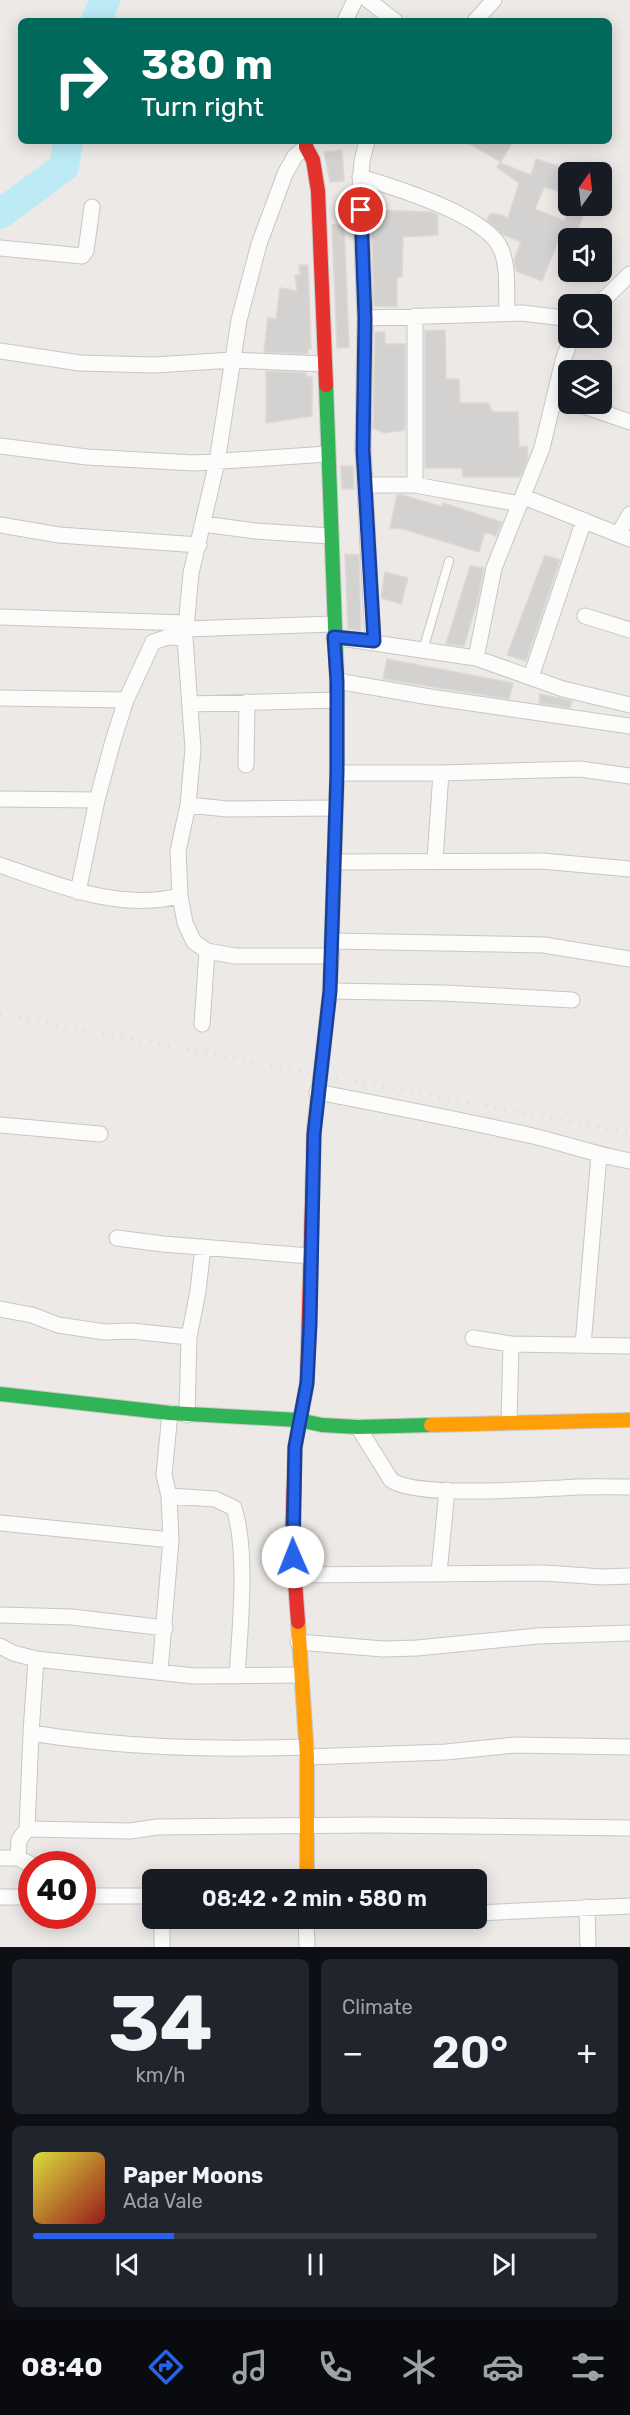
<!DOCTYPE html>
<meta charset="utf-8">
<style>
:root{--surface:#171b24;--page:#20242c;--text:#f1f3f6;--muted:#9ea1a6;--line:#363941;--accent:#2563eb}
body{margin:0;font-family:Rubik,sans-serif;background:var(--page);color:var(--text);height:100vh;display:flex;flex-direction:column;font-size:22px;white-space:nowrap}
*{box-sizing:border-box;margin:0}
p{font-size:20px;color:var(--muted)}
.icon{flex:none;width:33px;height:33px;fill:none;stroke:currentColor;stroke-width:2;stroke-linecap:round;stroke-linejoin:round}
.map{position:relative;height:1947px;overflow:hidden}
.sheet{display:flex;flex-direction:column;gap:12px;padding:12px;background:#0d0f14;flex:1}
.sheet>*{flex:none}
.hud{position:absolute;left:18px;top:18px;width:594px;height:126px;border-radius:9px;box-shadow:0 3px 15px #0003;background:#00695c;color:#fff;overflow:hidden}
.needle{width:39px;rotate:14deg}
.buttons{position:absolute;left:558px;top:162px;display:grid;gap:12px}
.buttons a{display:grid;place-items:center;width:54px;height:54px;border-radius:9px;background:var(--surface);box-shadow:0 3px 15px #0003;font-size:30px}
.speed{position:absolute;left:18px;top:1851px;display:flex;gap:12px;font-size:30px;font-weight:700;text-align:center}
.speed>*{display:grid;place-content:center;width:78px;height:78px;border-radius:50%;background:var(--surface);box-shadow:0 3px 15px #0003;line-height:1}
.speed .limit{border:9px solid #d22;background:#fff;color:#111}
.pin{position:absolute;display:grid;place-items:center;width:51px;height:51px;color:#fff;margin:-26px;border:3px solid #fff;border-radius:50%;box-shadow:0 2px 6px #0007}
.me{position:absolute;width:66px;margin:-33px;rotate:359deg;stroke-linejoin:round;filter:drop-shadow(0 0 4px #0008)}
.turn{display:flex;align-items:center;gap:21px;height:126px;padding:0 24px;font-size:27px}
.turn .icon{width:78px;height:78px;stroke-width:2.5}
.turn b{display:block;font-size:42px;line-height:51px}
.big{font-size:45px;font-weight:600;line-height:1.1}
.sheet .widget{flex:1;display:flex;flex-direction:column;justify-content:center;gap:9px;min-width:0;padding:0 21px;border-radius:9px;background:var(--page)}
.sheet .dial{align-items:center;gap:0}
.dial b{font-size:78px;line-height:1}
.song{display:flex;align-items:center;gap:18px}
.cover{width:72px;height:72px;border-radius:9px;background:linear-gradient(135deg,hsl(60 70% 55%),hsl(0 70% 35%))}
.played{height:6px;border-radius:3px;background:linear-gradient(90deg,var(--accent) 25%,var(--line) 25%)}
.keys{display:flex;justify-content:space-around;direction:ltr}
.heat{display:flex;justify-content:space-between;align-items:center;font-size:33px;direction:ltr}
.sheet .tiles{flex:1;display:grid;gap:12px;grid-template-columns:1fr 1fr}
.widget:last-child{grid-column:span 2}
.trip{position:absolute;left:142px;top:1869px;width:345px;height:60px;border-radius:9px;background:var(--surface);box-shadow:0 3px 15px #0003;font-weight:600;line-height:60px;text-align:center}
.tabs{display:flex;height:96px;justify-content:space-around;align-items:center;background:#090b0e;color:var(--muted)}
.tabs .icon{width:42px;height:42px}
.tabs .current{color:var(--accent)}
.tabs b{font-size:27px;color:var(--text)}
.map>svg:first-child{display:block}
.lines{fill:none;stroke-linecap:round;stroke-linejoin:round}
.river{stroke:#bcebf5;stroke-width:30}
.building{fill:#d4d2d0;stroke:#dcd8d6;stroke-width:1.5}
.lane-casing{stroke:#c6c7c6;stroke-width:10}
.street-casing{stroke:#c6c7c6;stroke-width:17}
.fast-casing{stroke:#c8c8c8;stroke-width:16}
.slow-casing{stroke:#c8c8c8;stroke-width:16}
.jam-casing{stroke:#c8c8c8;stroke-width:16}
.lane{stroke:#fcfcfb;stroke-width:8}
.street{stroke:#fcfcfb;stroke-width:15}
.fast{stroke:#30b455;stroke-width:14}
.slow{stroke:#ff9f0a;stroke-width:14}
.jam{stroke:#e5322d;stroke-width:14}
.rail{stroke:#e2e1e1;stroke-width:4.5;stroke-dasharray:1.5 8;stroke-linecap:butt}
.route-casing{stroke:#184099;stroke-width:15}
.route{stroke:#2563eb;stroke-width:10}
</style>
<div class="map">
<svg width="630" height="1947" viewBox="0 0 630 1947">
<rect width="100%" height="100%" fill="#ece9e6"/>
<g class="lines">
<path class="river" d="M96,21L105,0
M0,214L64,167L68,141"/>
</g>
<path class="building" d="M464,141H513L501,162Z
M342,150L344,181L330,182L324,152Z
M536,159L568,169V194L544,187L535,209L564,221L571,206L584,212L575,238H568V244L558,241L542,281L516,271L514,260L521,242L502,234L487,220L490,214H498L508,218L519,183L497,167L500,163L531,175Z
M371,210L432,212L438,215V235L403,237L402,277H397V307L374,306Z
M344,224L349,347L337,348L332,225Z
M299,265H308L311,349H308V354L264,352L268,318L276,319L280,288L297,291L295,275H300Z
M445,330L446,379H459L460,403H488L493,412H518L519,447L527,446L528,458L520,477H463L462,468H425V331Z
M375,332H385V344H405V430L384,433L373,428Z
M266,371L306,373V376L312,377V416L266,423Z
M341,466H353L354,489H342Z
M397,495H403L442,507L443,503L502,522L496,536L485,532L479,552L403,529L390,528Z
M345,554L359,555L361,631L348,629Z
M545,555L560,560L526,661L507,655Z
M470,566L484,568L477,603L464,646L446,644Z
M385,572L408,578L401,604L381,598Z
M387,659L513,683L509,699L383,679Z
M540,694L572,701L570,708L539,703Z"/>
<g class="lines">
<g class="lane-casing">
<path id="lane" d="M423,650L449,561"/>
</g>
<g class="street-casing">
<path id="street" d="M368,0L395,21
M345,21L355,0
M475,21L494,0
M367,141L362,161L360,189L365,318L363,450L373,641
M306,147L295,156L285,174L259,244L239,320L217,462L191,573L185,638L193,749L188,805L178,851L180,896L185,923L194,942L207,951L235,956H332
M360,177C394,187 486,215 501,249C509,268 506,293 507,313
M0,248L82,256L86,251L92,207
M599,304L630,274
M415,316V485
M365,318L522,313L556,317L568,321
M0,351L80,363L154,365L233,360L324,364
M578,404L630,422
M0,446L87,457L194,463L327,454
M367,485H415L520,504
M524,497L630,539
M203,524L256,531L330,536
M0,525L59,535L199,545
M618,534L630,514
M585,616L630,630
M0,617L186,623
M186,629L333,624
M334,637L476,658L563,689L630,705
M476,658L494,568L542,448L563,361L571,338
M531,677L584,520
M337,681L430,697L630,726
M0,698L126,700
M190,704L337,700
M246,765L247,702
M337,773H441L580,769L630,776
M0,799L97,800
M188,805L227,809L335,808
M435,860L441,773
M334,862L542,861L630,869
M0,865C57,885 118,911 180,896
M78,892L97,800L113,741L126,700L153,642L168,637L185,638
M332,941L544,945L630,959
M330,991L444,993L572,1000
M202,1024L207,951
M317,1092C390,1106 461,1120 533,1136C566,1144 597,1155 630,1161
M0,1125L100,1134
M117,1238L163,1244L310,1256
M0,1309L32,1315L58,1325L105,1332L131,1331L189,1337
M473,1338L511,1344L630,1346
M583,1345L599,1156
M187,1415L189,1337L198,1291L203,1247
M509,1423L511,1344
M358,1427L391,1480C416,1498 527,1489 561,1488C584,1486 607,1487 630,1487
M169,1496L215,1499L234,1508C248,1552 240,1629 237,1676
M0,1523L171,1540
M439,1573L447,1490
M294,1575L544,1573L602,1577L630,1576
M0,1615L72,1617L165,1628
M298,1642L383,1649L417,1648L538,1636L630,1633
M0,1646L13,1653L36,1659L194,1676L300,1675
M160,1671L171,1540L169,1496L164,1475L170,1413
M31,1733C123,1748 213,1750 306,1747
M307,1757L446,1752L515,1745L630,1747
M27,1829L130,1831L157,1827L376,1825L630,1828
M0,1858H18L32,1865
M18,1858L19,1840L27,1829L31,1733L36,1659
M82,1896H153
M0,1897H32
M587,1907L588,1947
M477,1913L630,1906
M306,1918L307,1947
M162,1947V1918"/>
</g>
<g class="fast-casing">
<path id="fast" d="M326,385L337,681V779
M0,1394L170,1413L298,1420L322,1425L358,1427L431,1425"/>
</g>
<g class="slow-casing">
<path id="slow" d="M314,1130L330,991L337,779
M431,1425L630,1420
M298,1622L307,1757V1880"/>
</g>
<g class="jam-casing">
<path id="jam" d="M306,141V147L313,160L318,191L326,385
M298,1622L292,1540L295,1447L307,1383L314,1130"/>
</g>
<use href="#lane" class="lane"/>
<use href="#street" class="street"/>
<use href="#fast" class="fast"/>
<use href="#slow" class="slow"/>
<use href="#jam" class="jam"/>
<path class="rail" d="M0,1014L630,1133"/>
</g>
<g class="lines">
<g class="route-casing">
<path id="route" d="M293,1557L295,1447L307,1383L310,1324L314,1134L330,991L337,772V681L334,637L374,641L363,450L365,318L361,210"/>
</g>
<use href="#route" class="route"/>
</g>
</svg>
<div class="buttons">
<a><svg class="needle" viewBox="-14 -14 28 28"><path d="M0-13l5 13h-10z" fill="#e53935"/><path d="M0 13l5-13h-10z" fill="#9ea1a6"/></svg></a>
<a><svg class="icon" aria-label="sound" viewBox="0 0 24 24"><path d="M4 9h4l5-4v14l-5-4H4zM17 9q2 3 0 6"/></svg></a>
<a><svg class="icon" aria-label="search" viewBox="0 0 24 24"><circle cx="10" cy="10" r="6"/><path d="M15 15l6 6"/></svg></a>
<a><svg class="icon" aria-label="layers" viewBox="0 0 24 24"><path d="M12 4l9 5-9 5-9-5zM3 14l9 5 9-5"/></svg></a>
</div>
<div class="speed"><div class="limit">40</div></div>
<div class="pin" style="left:361px;top:210px;background:#d93025"><svg class="icon" aria-label="arrive" viewBox="0 0 24 24"><path d="M6 21V4h12l-3 4 3 4H6"/></svg></div>
<svg class="me" style="left:293px;top:1557px" viewBox="-20 -20 40 40"><circle r="19" fill="#fff"/><path d="M0-13L10 11 0 6-10 11z" fill="#2563eb"/></svg>
<div class="trip">08:42 · 2 min · 580 m</div>
<div class="hud">
<div class="turn"><svg class="icon" aria-label="right" viewBox="0 0 24 24"><path d="M7 20v-9h11M14 6l5 5-5 5"/></svg><div><b>380 m</b>Turn right</div></div>
</div>
</div>
<section class="sheet">
<div class="tiles">
<div class="widget dial"><b>34</b><p>km/h</p></div>
<div class="widget"><p>Climate</p>
<div class="heat"><a>−</a><b class="big">20°</b><a>+</a></div>
</div>
<div class="widget">
<div class="song"><i class="cover"></i><div><b>Paper Moons</b><p>Ada Vale</p></div></div>
<div class="played"></div>
<div class="keys"><svg class="icon" aria-label="previous" viewBox="0 0 24 24"><path d="M18 5L8 12l10 7zM5 5v14"/></svg><svg class="icon" aria-label="pause" viewBox="0 0 24 24"><path d="M8 5v14M16 5v14"/></svg><svg class="icon" aria-label="next" viewBox="0 0 24 24"><path d="M6 5l10 7-10 7zM19 5v14"/></svg></div>
</div>
</div>
</section>
<nav class="tabs">
<b>08:40</b>
<svg class="icon current" aria-label="directions" viewBox="0 0 24 24"><path d="M12 3l9 9-9 9-9-9zM9 14v-3h6M13 9l2 2-2 2"/></svg>
<svg class="icon" aria-label="music" viewBox="0 0 24 24"><path d="M9 18V5l10-2v13"/><circle cx="6" cy="18" r="3"/><circle cx="16" cy="16" r="3"/></svg>
<svg class="icon" aria-label="phone" viewBox="0 0 24 24"><path d="M5 4h4l2 5-3 2q2 4 5 5l2-3 5 2v4C11 20 4 13 5 4z"/></svg>
<svg class="icon" aria-label="climate" viewBox="0 0 24 24"><path d="M12 3v18M4 7l16 10M4 17L20 7"/></svg>
<svg class="icon" aria-label="car" viewBox="0 0 24 24"><path d="M5 17H2v-5l4-1 3-4h7l3 4 3 1v5h-3M9 17h6M6 11h13"/><circle cx="7" cy="17" r="2"/><circle cx="17" cy="17" r="2"/></svg>
<svg class="icon" aria-label="filters" viewBox="0 0 24 24"><path d="M4 7h16M4 17h16"/><circle cx="9" cy="7" r="2"/><circle cx="15" cy="17" r="2"/></svg>
</nav>
